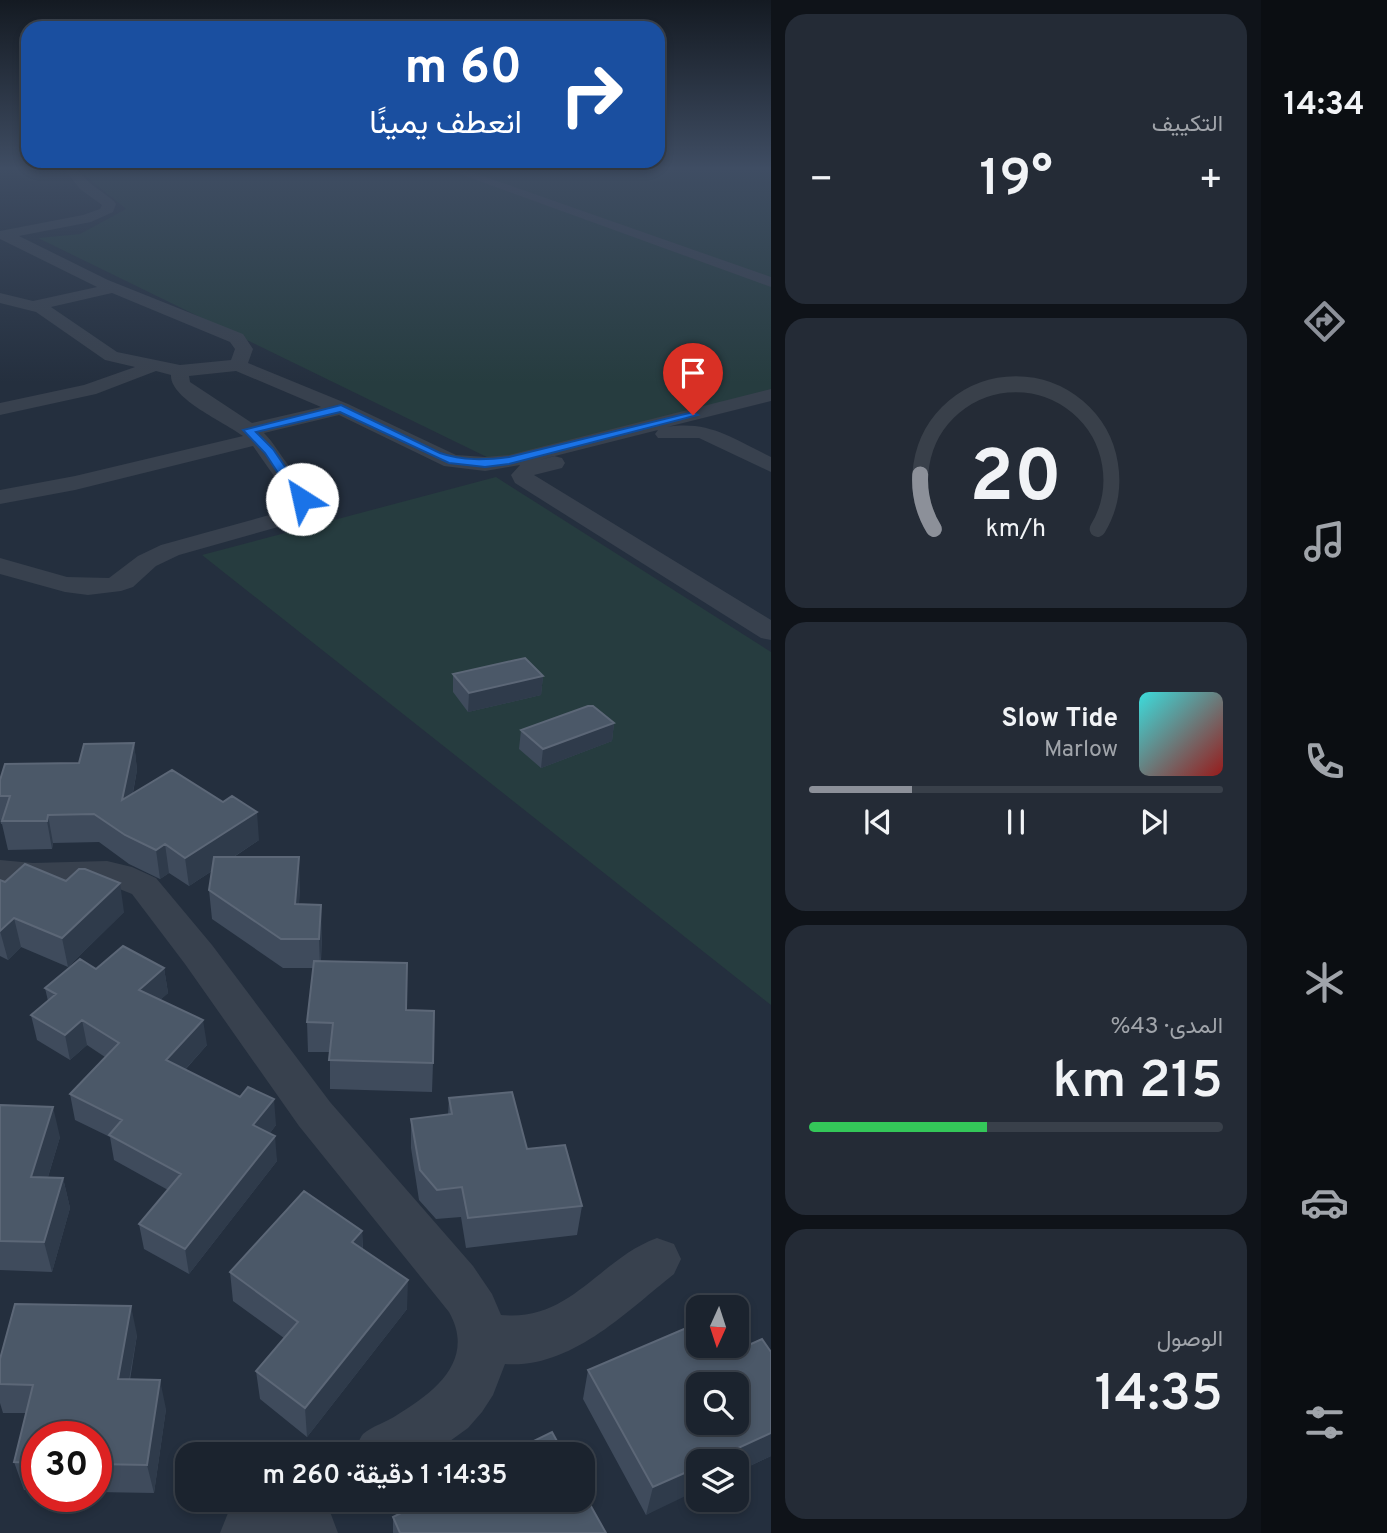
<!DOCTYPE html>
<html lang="ar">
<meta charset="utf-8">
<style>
:root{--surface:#1b232e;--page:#242b36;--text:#f1f3f6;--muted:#a0a4aa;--line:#39404a;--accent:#8c9099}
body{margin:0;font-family:Overpass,Vazirmatn,sans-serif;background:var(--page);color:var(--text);direction:rtl;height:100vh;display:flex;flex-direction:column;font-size:26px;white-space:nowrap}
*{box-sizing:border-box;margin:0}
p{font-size:23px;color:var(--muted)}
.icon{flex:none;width:38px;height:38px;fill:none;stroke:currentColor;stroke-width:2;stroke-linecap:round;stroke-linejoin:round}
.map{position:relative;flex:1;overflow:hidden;direction:ltr}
.sheet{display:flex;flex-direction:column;gap:14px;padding:14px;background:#0f1319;width:490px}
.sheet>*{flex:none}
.hud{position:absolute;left:21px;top:21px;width:644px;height:147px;border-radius:21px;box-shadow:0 4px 10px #0003,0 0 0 2px var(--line);direction:rtl;background:#1a4fa0;color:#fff;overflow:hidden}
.needle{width:46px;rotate:183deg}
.buttons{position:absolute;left:686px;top:1295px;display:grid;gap:14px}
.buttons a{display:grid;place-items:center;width:63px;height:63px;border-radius:14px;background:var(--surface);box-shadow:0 4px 10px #0003,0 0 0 2px var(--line);font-size:35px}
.speed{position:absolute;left:21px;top:1421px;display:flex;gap:14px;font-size:35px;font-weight:700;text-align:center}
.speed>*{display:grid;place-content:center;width:91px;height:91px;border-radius:50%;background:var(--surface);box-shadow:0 4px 10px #0003,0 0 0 2px var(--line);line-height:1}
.speed .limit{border:10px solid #d22;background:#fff;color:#111}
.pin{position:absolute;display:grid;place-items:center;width:60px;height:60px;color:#fff;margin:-72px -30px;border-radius:50% 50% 50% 0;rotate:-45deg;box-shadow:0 0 7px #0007}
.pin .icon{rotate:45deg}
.me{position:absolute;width:77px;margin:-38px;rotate:325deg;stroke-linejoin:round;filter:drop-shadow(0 0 5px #0008)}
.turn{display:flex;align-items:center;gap:24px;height:147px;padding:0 28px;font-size:32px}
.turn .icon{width:91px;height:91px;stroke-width:2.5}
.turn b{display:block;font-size:49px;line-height:60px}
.big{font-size:52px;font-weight:600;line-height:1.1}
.sheet .tile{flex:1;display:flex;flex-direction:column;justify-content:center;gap:10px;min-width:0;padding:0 24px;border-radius:21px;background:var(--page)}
.sheet .dial{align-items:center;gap:0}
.dial svg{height:182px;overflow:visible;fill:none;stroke:var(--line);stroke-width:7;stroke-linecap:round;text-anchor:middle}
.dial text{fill:var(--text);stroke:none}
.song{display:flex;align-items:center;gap:21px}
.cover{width:84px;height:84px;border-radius:10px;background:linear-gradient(135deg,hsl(180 70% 55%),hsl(0 70% 35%))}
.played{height:7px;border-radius:4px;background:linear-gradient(90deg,var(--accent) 25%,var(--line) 25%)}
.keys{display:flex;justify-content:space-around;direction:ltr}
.heat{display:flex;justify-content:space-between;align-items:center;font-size:38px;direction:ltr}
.charge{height:10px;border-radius:5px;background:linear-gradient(90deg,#34c759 43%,var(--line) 0)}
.trip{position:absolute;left:175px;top:1442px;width:420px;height:70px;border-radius:21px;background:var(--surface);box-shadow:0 4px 10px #0003,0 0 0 2px var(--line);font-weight:600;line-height:70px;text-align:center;direction:rtl}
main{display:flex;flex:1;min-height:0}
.tabs{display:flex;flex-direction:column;width:126px;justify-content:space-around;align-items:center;background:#0b0e12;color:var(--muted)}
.tabs .icon{width:49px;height:49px}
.tabs .on{color:var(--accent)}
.tabs b{font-size:32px;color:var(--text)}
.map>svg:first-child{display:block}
.green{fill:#263c3f}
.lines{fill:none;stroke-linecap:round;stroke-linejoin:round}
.minor{fill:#38414e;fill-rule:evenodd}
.wall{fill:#3f4b5c}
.shaded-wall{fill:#2f3b4b}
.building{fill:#4b5868;stroke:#5c6777;stroke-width:2;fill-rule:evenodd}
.route{fill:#1a73e8;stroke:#114b97;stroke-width:2}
</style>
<main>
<nav class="tabs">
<b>14:34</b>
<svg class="icon on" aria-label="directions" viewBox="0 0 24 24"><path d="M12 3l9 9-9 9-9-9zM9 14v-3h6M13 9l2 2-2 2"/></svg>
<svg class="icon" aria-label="music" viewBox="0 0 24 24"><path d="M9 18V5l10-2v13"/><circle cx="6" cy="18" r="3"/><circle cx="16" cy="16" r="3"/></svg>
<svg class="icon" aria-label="phone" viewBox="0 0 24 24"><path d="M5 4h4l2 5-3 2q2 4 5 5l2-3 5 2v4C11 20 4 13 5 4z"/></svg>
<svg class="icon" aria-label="climate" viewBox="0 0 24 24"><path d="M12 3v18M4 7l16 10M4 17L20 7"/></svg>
<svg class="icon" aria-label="car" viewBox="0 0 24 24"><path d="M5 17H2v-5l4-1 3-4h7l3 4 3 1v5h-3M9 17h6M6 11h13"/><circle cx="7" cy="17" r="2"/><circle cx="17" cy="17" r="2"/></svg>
<svg class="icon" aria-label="filters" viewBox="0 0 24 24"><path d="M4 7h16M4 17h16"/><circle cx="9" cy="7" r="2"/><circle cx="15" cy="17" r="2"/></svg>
</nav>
<section class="sheet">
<div class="tile"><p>التكييف</p>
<div class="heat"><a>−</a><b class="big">19°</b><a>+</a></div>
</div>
<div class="tile dial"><svg viewBox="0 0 100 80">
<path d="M14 69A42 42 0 1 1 86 69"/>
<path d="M14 69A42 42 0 0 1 8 45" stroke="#8c9099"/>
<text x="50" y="56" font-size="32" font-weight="700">20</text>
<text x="50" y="72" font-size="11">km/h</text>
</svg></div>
<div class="tile">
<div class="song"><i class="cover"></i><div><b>Slow Tide</b><p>Marlow</p></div></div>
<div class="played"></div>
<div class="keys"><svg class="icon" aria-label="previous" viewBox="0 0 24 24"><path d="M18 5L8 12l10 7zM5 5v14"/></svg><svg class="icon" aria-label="pause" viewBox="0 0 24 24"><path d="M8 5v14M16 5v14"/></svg><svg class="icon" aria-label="next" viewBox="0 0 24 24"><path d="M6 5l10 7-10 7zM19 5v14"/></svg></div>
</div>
<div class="tile"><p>المدى · 43%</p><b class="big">215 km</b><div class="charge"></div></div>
<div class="tile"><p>الوصول</p><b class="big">14:35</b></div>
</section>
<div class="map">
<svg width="771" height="1533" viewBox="0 0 771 1533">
<rect width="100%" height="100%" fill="#242f3e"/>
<path class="green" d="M77,169H771V393L497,462L38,238L80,234L126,209Z
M496,477L771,652V1005L202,555Z"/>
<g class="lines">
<path class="minor" d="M64,169H76L90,183L114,201L116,204L113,212L91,222L19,236L108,280L243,334L253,349L248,363L348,404L456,455L485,457L509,455L771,389V401L667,427C709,420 734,439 771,457V472L699,438H658L655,434L658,430L539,460L554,456L562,458L565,463L562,468L534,475L771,620V640L761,638L515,483L511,475L520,465L485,471L444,466L339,415L264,433C275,444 281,457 291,468C300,477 309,480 314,492L312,506L296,522L179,555L156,566L133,587L121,591L88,595L65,592L0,574V558L67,577L109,578L138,556L161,545L280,512L289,504L292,492L274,476L253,446L75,490L0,504V490L75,476L243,436C225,422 170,399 171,375L156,371L96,394L0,415V403L84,385L135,367L105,360L36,312L0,303V293L33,301L97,287L0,239V231L83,215L100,209L102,205L80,189ZM112,293L230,342L235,349L231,360L180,365L117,352L51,307ZM236,371L321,407L252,423L190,382L189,376Z
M446,169H463L771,277V287Z
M0,860L33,863L107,861L132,867L156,878L212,945L330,1102L473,1266L492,1294L501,1315C571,1322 599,1259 657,1238L674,1244L681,1259L674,1274C626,1312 571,1369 505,1364L493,1395L482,1412L468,1428L432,1454H354C356,1449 359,1439 363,1434C372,1426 387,1422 397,1415C435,1392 476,1360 449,1312L299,1126L185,964L132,894L107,884L33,886L0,884Z
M252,1500H332L329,1509L338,1533H220L228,1513Z"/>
</g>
<path class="wall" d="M453,674L543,676L541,695L468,712L453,692Z
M614,723L612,741L541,768L519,749L521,730Z
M134,743L137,770L133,793L259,840L234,857L300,885L299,904L322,933L321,961L406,1010L433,1063L432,1092L330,1089V1052H308L307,1022L313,968H283L212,919L209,890L212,871L189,886L169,873L160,879L129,864L99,842L53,843L52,849L8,850L2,824H1L0,819V796L79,763Z
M0,880L5,882L124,912L68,967L21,947L8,960L0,956Z
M164,968L168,993L160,1000L207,1045L185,1070L276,1125L270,1133L277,1161L189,1274L144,1249L139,1224L168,1190L114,1160L110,1137L75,1120L70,1094L105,1057L87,1045L70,1060L37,1040L31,1015L48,1001L45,988L96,969Z
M449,1098L527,1149L582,1206L577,1235L466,1248L461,1217L436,1219L419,1200L411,1148V1119L448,1115Z
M0,1105L60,1137L48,1177L63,1178L70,1208L52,1272L0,1270Z
M362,1231L363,1250L407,1309L307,1437L260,1399L256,1371L284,1338L233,1301L230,1272Z
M137,1335L130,1380L166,1409L154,1493L96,1492V1437H37V1490H24L14,1462L26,1413H3L0,1403V1359Z
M771,1352V1456L737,1472V1461L646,1515L583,1399L588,1370L731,1353Z
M393,1517L606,1533H393Z"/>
<path class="shaded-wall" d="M543,676L541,695L468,712L469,693Z
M614,723L612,741L541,768L543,749Z
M134,743L137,770L126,828L122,800Z
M257,812L259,840L189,886L185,858Z
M48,815L53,843L52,849L47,821Z
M165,844L169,873L160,879L156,850Z
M299,857L300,885L297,933L295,904Z
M120,883L124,912L68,967L62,938Z
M321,905L322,933L320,968L319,939Z
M14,918L21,947L8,960L0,931Z
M164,968L168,993L143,1015L139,990Z
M82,1020L87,1045L70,1060L65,1035Z
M203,1020L207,1045L170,1086L166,1060Z
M274,1099L276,1125L256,1151L253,1125Z
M53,1107L60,1137L39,1206L31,1177Z
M275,1136L277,1161L189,1274L185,1249Z
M63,1178L70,1208L52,1272L44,1242Z
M362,1231L363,1260L352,1242Z
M408,1280L407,1309L307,1437L305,1408Z
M131,1306L137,1335L124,1408L118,1379Z
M160,1380L166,1409L154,1493L147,1465Z
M771,1433V1456L737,1472V1461H710Z
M698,1467V1490L646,1515L653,1487Z"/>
<path class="building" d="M525,658L543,676L469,693L453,674Z
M588,706H593L614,723L543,749L521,730Z
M134,743L122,800L172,770L223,802L232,796L257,812L185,858L165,844L156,850L125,835L94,814L48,815L47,821H2L10,796H0V780L5,764L79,763L84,744Z
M214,857H299L295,904L321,905L319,939H281L209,890Z
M25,864L66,881L79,869H85L120,883L62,938L14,918L0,931V880L5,882Z
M123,946L164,968L139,990L203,1020L166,1060L240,1097L248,1087L274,1099L253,1125L275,1136L185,1249L139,1224L181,1174L109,1135L122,1120L70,1094L119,1043L82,1020L65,1035L31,1015L56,994L45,988L80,959L96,969Z
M314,961L407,963L406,1010L434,1011L433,1063L329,1060L333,1023L307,1022Z
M512,1092L527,1149L565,1145L582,1206L468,1218L462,1187L437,1190L420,1170L411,1119L452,1114L449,1098Z
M0,1105L53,1107L31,1177L63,1178L44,1242L0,1241Z
M304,1191L362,1231L352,1242L408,1280L305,1408L256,1371L298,1322L230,1272Z
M15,1304L131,1306L118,1379L160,1380L147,1465L96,1464V1437H37V1463L14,1462L33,1385L0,1384V1359Z
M698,1323V1346H725L731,1353L762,1339L771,1352V1433L710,1461H698V1467L653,1487L588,1370ZM698,1384H737V1423H698Z
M552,1432L564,1454H507Z
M583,1492L606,1533H400L393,1517L427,1500H583Z"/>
<linearGradient id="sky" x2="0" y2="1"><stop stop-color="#141a22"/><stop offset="0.44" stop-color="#3f4d63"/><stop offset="1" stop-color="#3f4d63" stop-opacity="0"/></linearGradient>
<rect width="771" height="383" fill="url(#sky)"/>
<path class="route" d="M341,405L440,453C463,461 486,460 509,457L693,412L698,415L509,464L485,467L449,463L340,412L256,432L273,449L286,468L307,487L308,499L298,502L295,488L278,473L265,453L243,430Z"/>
</svg>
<div class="buttons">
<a><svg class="needle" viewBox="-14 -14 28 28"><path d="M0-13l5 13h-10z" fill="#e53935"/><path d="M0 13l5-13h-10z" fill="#a0a4aa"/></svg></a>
<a><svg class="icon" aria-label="search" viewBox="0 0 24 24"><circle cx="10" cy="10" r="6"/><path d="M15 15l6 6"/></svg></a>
<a><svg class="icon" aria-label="layers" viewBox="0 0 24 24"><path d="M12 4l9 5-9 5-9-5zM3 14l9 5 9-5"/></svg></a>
</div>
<div class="speed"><div class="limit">30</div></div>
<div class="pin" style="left:693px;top:415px;background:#d93025"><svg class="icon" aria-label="arrive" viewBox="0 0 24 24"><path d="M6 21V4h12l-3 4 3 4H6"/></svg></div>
<svg class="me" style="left:302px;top:499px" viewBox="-20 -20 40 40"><circle r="19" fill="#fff"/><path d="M0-13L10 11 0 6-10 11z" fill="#1a73e8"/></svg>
<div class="trip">14:35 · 1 دقيقة · 260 m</div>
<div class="hud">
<div class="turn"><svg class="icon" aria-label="right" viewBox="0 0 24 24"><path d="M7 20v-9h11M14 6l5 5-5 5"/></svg><div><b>60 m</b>انعطف يمينًا</div></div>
</div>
</div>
</main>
